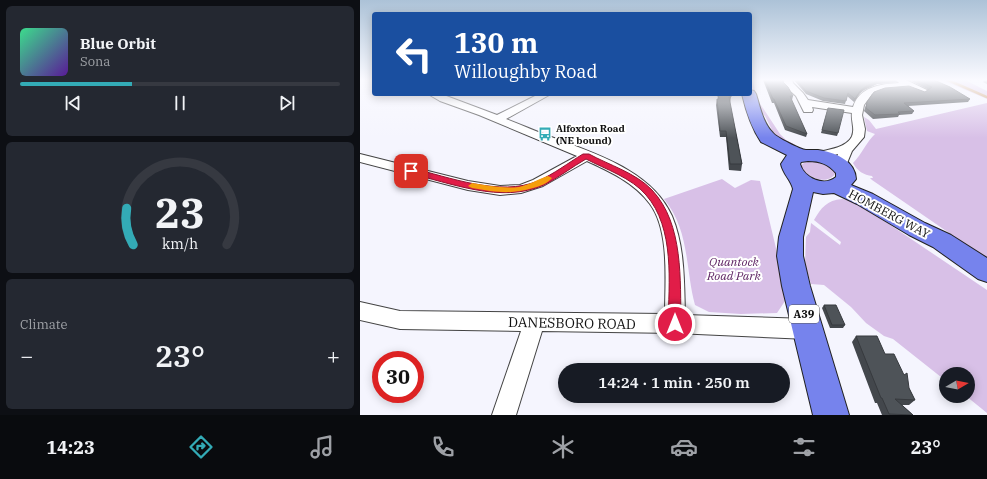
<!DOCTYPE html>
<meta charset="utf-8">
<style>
:root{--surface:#171b24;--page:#242831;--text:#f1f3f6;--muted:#9ea1a6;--line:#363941;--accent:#33abb6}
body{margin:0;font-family:"IBM Plex Serif",serif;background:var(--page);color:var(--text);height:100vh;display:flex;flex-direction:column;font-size:15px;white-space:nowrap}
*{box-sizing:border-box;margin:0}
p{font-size:13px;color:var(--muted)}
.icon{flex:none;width:22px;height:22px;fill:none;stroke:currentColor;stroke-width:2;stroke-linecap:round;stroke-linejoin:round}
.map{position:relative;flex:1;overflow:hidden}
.side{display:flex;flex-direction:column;gap:6px;padding:6px;background:#0d0f14;width:360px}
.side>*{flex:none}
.top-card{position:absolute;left:12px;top:12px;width:380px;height:84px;border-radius:4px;box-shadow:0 2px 10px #0003;background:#1a4fa0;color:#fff;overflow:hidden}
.needle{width:26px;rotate:80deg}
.controls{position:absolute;left:579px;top:367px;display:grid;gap:8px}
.controls a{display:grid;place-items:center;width:36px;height:36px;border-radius:50%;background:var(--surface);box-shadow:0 2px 10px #0003;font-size:20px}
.speed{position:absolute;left:12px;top:351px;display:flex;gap:8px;font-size:20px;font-weight:700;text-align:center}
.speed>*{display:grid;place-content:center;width:52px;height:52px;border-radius:50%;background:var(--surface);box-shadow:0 2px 10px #0003;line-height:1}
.speed .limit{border:6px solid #d22;background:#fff;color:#111}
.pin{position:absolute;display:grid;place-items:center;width:34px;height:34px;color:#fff;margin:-17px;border-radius:8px;box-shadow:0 2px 6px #0006}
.me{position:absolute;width:44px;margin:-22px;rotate:0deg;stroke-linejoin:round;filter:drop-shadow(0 0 3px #0008)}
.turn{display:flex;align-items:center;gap:14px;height:84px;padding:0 16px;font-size:18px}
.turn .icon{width:52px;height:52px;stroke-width:2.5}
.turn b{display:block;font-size:28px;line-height:34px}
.big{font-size:30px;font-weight:600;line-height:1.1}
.side .tile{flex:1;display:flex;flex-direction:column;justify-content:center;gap:6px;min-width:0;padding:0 14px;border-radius:6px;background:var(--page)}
.side .dial{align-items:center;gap:0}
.dial svg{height:104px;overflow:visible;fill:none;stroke:var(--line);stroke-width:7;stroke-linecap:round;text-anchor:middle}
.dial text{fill:var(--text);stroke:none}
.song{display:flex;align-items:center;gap:12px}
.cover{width:48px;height:48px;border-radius:6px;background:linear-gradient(135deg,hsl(150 70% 55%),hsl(270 70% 35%))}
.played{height:4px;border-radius:2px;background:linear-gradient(90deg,var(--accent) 35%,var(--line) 35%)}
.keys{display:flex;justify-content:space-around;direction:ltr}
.heat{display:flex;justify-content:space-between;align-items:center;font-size:22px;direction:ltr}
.trip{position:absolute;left:198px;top:363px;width:232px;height:40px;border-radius:20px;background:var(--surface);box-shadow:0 2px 10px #0003;font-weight:600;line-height:40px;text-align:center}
.dock{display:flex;height:64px;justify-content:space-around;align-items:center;background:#090b0e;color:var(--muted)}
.dock .icon{width:28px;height:28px}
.dock .on{color:var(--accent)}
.dock b{font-size:18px;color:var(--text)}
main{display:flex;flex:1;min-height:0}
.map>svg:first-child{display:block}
.green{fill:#d8c0e7}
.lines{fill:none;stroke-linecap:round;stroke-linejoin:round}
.stream{stroke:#c38a4a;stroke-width:2.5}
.street-casing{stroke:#434343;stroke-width:2}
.primary-casing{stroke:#212121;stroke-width:2}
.street{fill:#fff;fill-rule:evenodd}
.primary{fill:#7683ed;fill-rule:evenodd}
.wall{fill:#43474c}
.shaded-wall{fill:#373a3e}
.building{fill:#4e5358;stroke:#373a3e}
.route{fill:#e11d48;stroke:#92132f}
.slow{fill:#f59e0b}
.labels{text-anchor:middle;stroke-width:4;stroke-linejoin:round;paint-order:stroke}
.far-poi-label{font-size:10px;font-weight:bold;fill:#101010;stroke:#fff;text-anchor:start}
.shield{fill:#fff;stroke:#585858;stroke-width:1}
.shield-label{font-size:11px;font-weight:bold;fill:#101010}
.street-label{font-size:12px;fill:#101010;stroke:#fff}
.park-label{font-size:12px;font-style:italic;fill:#5f2564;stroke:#fff}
.near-street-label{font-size:14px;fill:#101010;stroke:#fff}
</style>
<main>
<section class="side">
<div class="tile">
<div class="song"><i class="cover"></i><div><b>Blue Orbit</b><p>Sona</p></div></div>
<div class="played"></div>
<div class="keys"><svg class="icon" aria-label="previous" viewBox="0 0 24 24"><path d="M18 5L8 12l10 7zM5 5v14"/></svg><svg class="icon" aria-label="pause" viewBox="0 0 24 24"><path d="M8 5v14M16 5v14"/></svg><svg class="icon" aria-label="next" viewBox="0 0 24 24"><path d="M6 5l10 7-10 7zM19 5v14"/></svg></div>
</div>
<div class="tile dial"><svg viewBox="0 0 100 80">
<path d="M14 69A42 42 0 1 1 86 69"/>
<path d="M14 69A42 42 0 0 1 9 41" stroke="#33abb6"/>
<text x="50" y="56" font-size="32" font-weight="700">23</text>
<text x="50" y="72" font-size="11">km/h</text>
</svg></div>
<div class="tile"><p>Climate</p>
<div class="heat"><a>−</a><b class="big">23°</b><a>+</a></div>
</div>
</section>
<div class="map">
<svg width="627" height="415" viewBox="0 0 627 415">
<rect width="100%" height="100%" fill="#f5f5fe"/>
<path class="green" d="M390,80H393L397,99L420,134L426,140L436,145L424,143L415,136L405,116L398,110Z
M582,80H586L602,87L589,80H605L627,91V96L603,87L627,97V99Z
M627,103V259L512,180L510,178H513L512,176C504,175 497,171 493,163C502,154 507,141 515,134L507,131L504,117L509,120L516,129Z
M452,160L464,162L475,171V174C466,186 447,177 441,168V165L447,161Z
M362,179L375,188L391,180L400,181L425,286V301L417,313L381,314L349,312L335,305C325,268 330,231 304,199Z
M482,199L490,200L505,208L627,290V413L606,396H608V374H586V381L533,339L524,336L506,323L491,307L464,285L451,284L445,264L446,237L450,232L451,223L480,245L481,242L454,220C461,208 467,200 482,199Z"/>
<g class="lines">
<path class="stream" d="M588,80L627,97"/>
<g class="street-casing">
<path id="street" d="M424,80H432L433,83L443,93L448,100L493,107C499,87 520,84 539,83L536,80H546L569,91L564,94L548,88L523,90L512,94L504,105L502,115L505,129L504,137L492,151L485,168H475L474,165L478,154L458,160L454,159L452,156L454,153C465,150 492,148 493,132C494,126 491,120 492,113L452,107L453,110L452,112H444L436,96L423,84Z
M68,94H81L137,115L179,94H191L146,119C162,125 177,132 194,138C236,154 292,171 312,216C325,247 324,282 325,315L448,319L455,322L458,329L455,336L448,339L315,333L182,331L156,415H132L161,331L40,329L0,320V302L40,311L305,314C305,282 310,231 290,204C275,183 249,171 227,161L183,186L161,193L140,195L108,190L0,162V154L108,181L140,186L160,185L173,180L217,156L119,115L80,101Z"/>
</g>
<g class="primary-casing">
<path id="primary" d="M390,90L394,91L396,94C400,107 403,123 413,133C416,137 441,150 446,150C449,150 454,150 458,150C474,152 495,160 496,179L491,185L513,194L565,223L591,235L627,258V282L618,279L573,247L549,235L497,204L474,193L463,194L453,192L443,237V256L450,286L489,415H453L422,286L417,256L419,237L433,189C431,180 423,174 421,164L427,155L401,142C391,127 386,111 382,94H390ZM448,161C460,161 468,164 476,173V177C464,187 444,178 440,164L441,162Z"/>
</g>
<use href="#street" class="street"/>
<use href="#primary" class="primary"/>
</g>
<path class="wall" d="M403,80H423V82L433,96L432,100H431L447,134L446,137L425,130L414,103H412Z
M434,80H536V82L517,84L504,90L499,94L494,102L487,96L485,104L463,101L446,94Z
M549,80H574L610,99L608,102L548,106L554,111L552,114L539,115L538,117L513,119L504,111L507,102L565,92L569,90Z
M625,80H627V84L623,82Z
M357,94H371V97L370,103L382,164L381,171L369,170L366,137H360L356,105L357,99H358Z
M468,108L478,133L477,136L461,133Z
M464,305L485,325L483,328H470L462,308Z
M496,336L525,354L549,388L555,400L549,405H542L553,415H522L517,403H515L492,342Z"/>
<path class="shaded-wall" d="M530,80H536V82L517,84L504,90L499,94L494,102L495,99L500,91L506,86L518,81Z"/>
<path class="building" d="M405,80H423V82L428,87L433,96H430L447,134L426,126L414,99H413Z
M437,80H530L518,81L506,86L500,91L495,99L488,93L486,101L464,98L446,91Z
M556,80H574L590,87L610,99L544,103L554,111L538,112L540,114L515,115L506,108L507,102L514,92L525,88L549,86L565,92L572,87Z
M358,94H371V97H369L382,164H370L366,131H360L357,99H359Z
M468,108L484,110L478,133L462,130Z
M464,305H476L485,325H472Z
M496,336H517L525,354H534L544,375L547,373L549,388L555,400L535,399L553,415L529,414L522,398H521Z"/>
<linearGradient id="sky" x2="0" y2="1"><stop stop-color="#acc2d7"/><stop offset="0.58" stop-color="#fafaff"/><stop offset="1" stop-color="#fafaff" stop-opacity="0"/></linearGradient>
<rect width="627" height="138" fill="url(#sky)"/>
<path class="route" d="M223,154H229C249,165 276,173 292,190C324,224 320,281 321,324L319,328L315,330L310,328L308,324C309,283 315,228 286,195C272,178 245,169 226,159C212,167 198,178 184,185C141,204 91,183 48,173L47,171L51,168C89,177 140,197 178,181C194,174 208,163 223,154Z"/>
<path class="slow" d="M188,176L192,178C187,184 180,186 173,188C150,195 135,192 112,188L108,186L112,183C127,185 143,189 159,187C169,185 178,179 188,176Z"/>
<defs>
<g id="bus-bare" transform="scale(1.08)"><path d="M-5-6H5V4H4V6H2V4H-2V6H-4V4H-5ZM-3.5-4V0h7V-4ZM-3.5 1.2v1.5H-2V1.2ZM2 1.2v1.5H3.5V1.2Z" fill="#33abb6" stroke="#fff" stroke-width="2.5" paint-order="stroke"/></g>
</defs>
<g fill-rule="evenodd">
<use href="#bus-bare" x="185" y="134"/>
</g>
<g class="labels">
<g class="far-poi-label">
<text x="196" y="132">Alfoxton Road<tspan x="196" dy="12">(NE bound)</tspan></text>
</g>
<rect class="shield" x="429" y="305" width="30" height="18" rx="3"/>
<g class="shield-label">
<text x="444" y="318">A39</text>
</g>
<g class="street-label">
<text transform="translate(529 214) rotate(28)" y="4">HOMBERG WAY</text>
</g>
<g class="park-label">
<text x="374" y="266">Quantock<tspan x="374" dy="14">Road Park</tspan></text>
</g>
<g class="near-street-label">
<text transform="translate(212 323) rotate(1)" y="5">DANESBORO ROAD</text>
</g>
</g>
</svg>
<div class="controls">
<a><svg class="needle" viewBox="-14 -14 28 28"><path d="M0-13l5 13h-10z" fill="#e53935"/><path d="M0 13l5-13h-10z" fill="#9ea1a6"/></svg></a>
</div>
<div class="speed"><div class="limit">30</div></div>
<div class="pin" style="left:51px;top:171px;background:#d93025"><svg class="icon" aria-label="arrive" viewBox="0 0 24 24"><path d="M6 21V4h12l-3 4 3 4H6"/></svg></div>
<svg class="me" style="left:315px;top:324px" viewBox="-20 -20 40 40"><circle r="17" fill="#e11d48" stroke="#fff" stroke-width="3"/><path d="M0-11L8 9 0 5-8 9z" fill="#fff"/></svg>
<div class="trip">14:24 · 1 min · 250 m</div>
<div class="top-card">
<div class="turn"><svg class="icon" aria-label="left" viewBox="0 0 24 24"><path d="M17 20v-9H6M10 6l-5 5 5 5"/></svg><div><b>130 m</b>Willoughby Road</div></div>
</div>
</div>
</main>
<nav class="dock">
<b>14:23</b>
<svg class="icon on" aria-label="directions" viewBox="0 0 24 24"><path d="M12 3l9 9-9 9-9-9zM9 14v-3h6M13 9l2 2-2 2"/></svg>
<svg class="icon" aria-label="music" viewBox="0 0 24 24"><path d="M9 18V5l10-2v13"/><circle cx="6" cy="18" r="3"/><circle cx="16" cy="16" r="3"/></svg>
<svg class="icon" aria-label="phone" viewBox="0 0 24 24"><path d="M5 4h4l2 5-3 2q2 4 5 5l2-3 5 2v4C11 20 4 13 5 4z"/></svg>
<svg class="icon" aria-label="climate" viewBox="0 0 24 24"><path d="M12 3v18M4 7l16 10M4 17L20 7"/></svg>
<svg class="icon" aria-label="car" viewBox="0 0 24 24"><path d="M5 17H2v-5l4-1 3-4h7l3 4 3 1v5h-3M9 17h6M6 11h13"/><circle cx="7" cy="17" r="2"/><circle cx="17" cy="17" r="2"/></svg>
<svg class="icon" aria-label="filters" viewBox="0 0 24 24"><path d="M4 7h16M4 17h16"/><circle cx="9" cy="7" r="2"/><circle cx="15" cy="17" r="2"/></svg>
<b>23°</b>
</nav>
